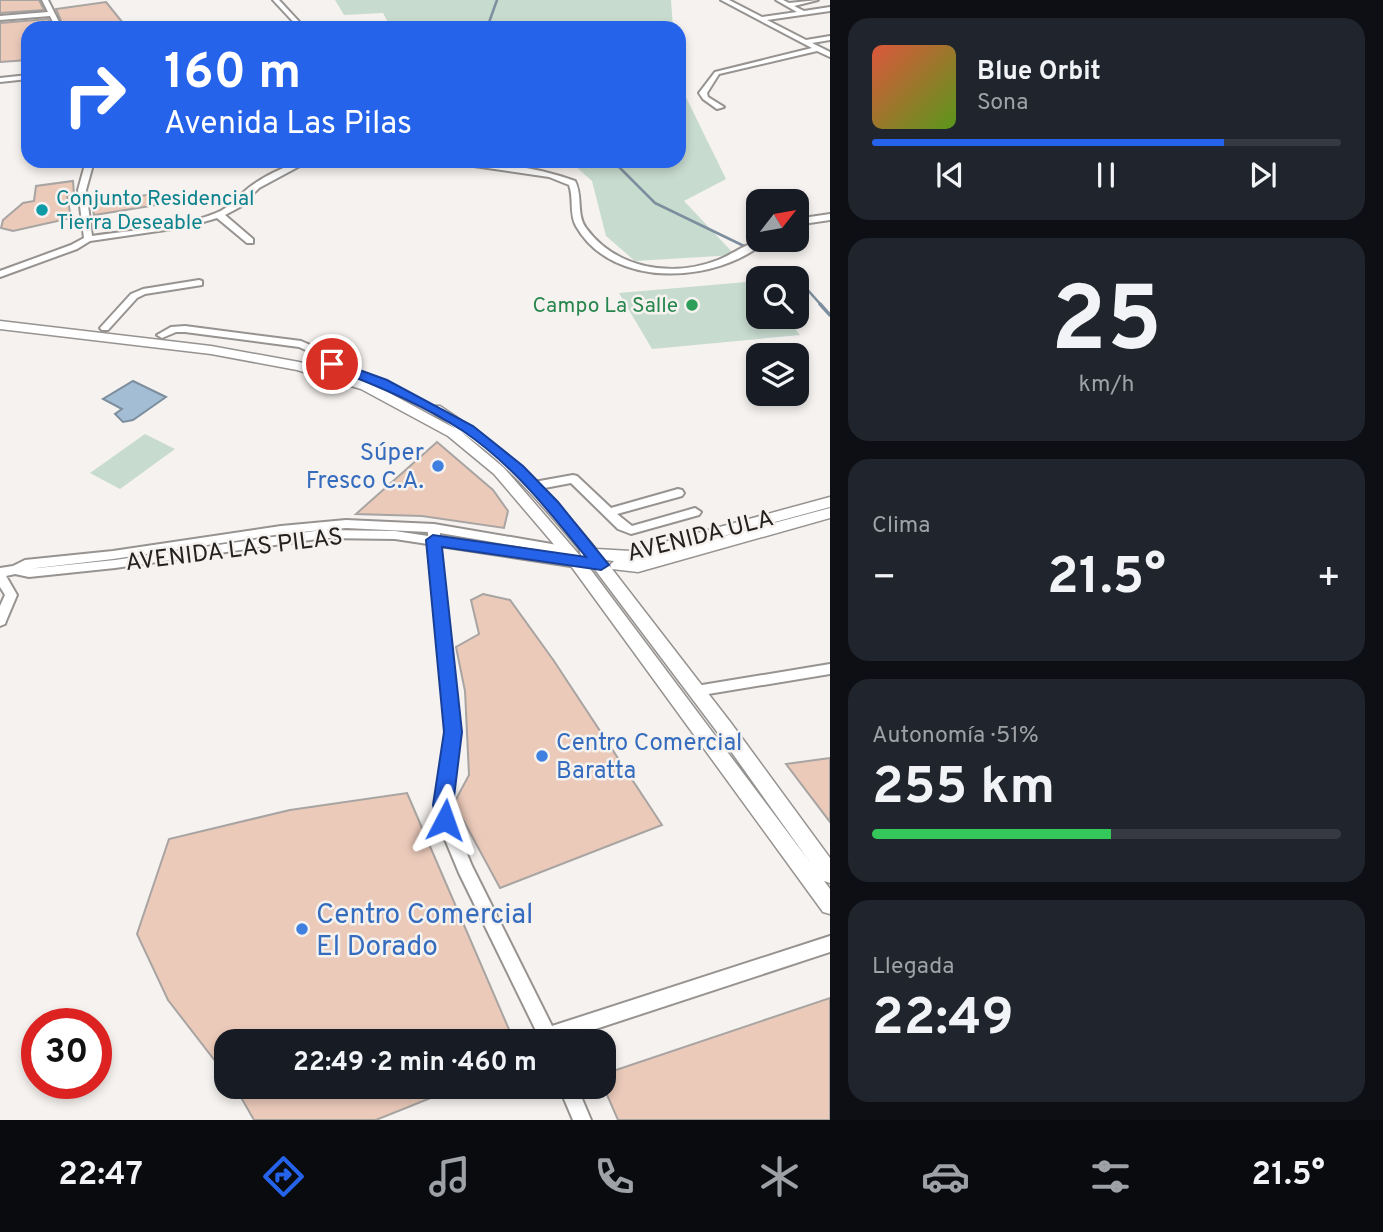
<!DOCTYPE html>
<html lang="es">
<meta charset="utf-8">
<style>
:root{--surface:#171b24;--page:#20242c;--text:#f1f3f6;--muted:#9ea1a6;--line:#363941;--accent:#2563eb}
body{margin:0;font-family:Overpass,sans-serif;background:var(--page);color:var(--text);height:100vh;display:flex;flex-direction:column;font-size:26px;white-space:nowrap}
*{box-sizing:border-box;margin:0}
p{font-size:23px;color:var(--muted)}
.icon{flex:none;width:38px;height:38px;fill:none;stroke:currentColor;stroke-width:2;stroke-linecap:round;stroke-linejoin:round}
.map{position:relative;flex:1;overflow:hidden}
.details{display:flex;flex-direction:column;gap:18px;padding:18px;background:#0d0f14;width:553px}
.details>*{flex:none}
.banner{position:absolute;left:21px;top:21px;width:665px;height:147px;border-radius:21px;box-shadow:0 4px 10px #0003;background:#2563eb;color:#fff;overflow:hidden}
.needle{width:46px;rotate:59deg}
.fabs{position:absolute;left:746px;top:189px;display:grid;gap:14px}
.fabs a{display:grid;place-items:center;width:63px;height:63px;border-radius:14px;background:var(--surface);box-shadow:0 4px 10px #0003;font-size:35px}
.speed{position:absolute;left:21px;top:1008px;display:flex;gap:14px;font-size:35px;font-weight:700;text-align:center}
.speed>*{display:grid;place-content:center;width:91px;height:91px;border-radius:50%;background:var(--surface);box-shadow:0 4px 10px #0003;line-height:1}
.speed .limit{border:10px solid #d22;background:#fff;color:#111}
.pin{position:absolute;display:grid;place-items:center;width:60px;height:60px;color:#fff;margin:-30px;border:4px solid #fff;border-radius:50%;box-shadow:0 2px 7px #0007}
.me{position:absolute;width:77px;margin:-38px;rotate:4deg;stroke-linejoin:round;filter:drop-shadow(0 0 5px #0008)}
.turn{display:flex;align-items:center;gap:24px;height:147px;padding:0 28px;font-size:32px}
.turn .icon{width:91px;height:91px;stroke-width:2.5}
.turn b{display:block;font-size:49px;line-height:60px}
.big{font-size:52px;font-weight:700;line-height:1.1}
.details .card{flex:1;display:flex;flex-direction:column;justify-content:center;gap:10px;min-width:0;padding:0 24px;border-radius:21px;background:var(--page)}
.details .dial{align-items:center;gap:0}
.dial b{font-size:91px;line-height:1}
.song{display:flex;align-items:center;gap:21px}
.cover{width:84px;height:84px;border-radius:10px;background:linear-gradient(135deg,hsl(10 70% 55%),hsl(90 70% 35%))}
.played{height:7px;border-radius:4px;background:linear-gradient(90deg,var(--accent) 75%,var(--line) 75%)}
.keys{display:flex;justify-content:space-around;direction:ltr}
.heat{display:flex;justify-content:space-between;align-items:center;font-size:38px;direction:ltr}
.charge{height:10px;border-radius:5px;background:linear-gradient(90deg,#34c759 51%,var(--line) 0)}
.trip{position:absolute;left:214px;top:1029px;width:402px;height:70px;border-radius:21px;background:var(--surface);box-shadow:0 4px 10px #0003;font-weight:700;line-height:70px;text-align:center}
.tabs{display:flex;height:112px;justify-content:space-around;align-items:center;background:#090b0e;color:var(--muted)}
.tabs .icon{width:49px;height:49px}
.tabs .current{color:var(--accent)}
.tabs b{font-size:32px;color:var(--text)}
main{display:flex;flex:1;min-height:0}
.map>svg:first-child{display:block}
.green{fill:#c8dbcf}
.water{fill:#a3bdd4;stroke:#7d8e9e;stroke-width:2}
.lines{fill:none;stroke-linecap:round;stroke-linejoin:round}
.stream-far1{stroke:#7d8e9e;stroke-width:2.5}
.stream{stroke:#7d8e9e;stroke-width:3.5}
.building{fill:#ebcaba;stroke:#a8a4a2;stroke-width:2}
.minor-casing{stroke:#969391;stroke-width:4}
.tertiary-casing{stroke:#969391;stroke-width:3}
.minor{fill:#fff;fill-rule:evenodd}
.tertiary{fill:#fff;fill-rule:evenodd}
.route{fill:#2563eb;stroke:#184099;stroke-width:2}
.culture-dot{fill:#0f9aa8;stroke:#f5f2ef;stroke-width:2.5}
.leisure-dot{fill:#2e9e5b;stroke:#f5f2ef;stroke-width:2.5}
.shop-dot{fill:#3f7fe0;stroke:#f5f2ef;stroke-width:2.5}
.labels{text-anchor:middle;stroke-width:5;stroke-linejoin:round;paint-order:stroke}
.far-culture-label{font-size:21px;fill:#0d838f;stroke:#f5f2ef;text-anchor:start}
.far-leisure-label{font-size:21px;fill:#27864d;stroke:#f5f2ef;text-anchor:end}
.shop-label{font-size:24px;fill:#366cbe;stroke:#f5f2ef;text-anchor:end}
.street-label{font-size:24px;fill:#232221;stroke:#f5f2ef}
.near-shop-label{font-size:28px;fill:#366cbe;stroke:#f5f2ef;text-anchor:start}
</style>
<main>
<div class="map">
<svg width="830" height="1120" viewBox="0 0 830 1120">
<rect width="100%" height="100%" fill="#f5f2ef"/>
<path class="green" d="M335,0H671L673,28H391L383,13L344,15Z
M679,83L726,179L684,201L735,255L635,261L606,236L592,181L574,165L562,161H679Z
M758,281V317H786L800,335L652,349L619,293Z
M145,434L175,449L120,489L90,473Z"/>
<path class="water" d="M133,381L166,397L133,420L123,422L115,414L122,409L103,399Z"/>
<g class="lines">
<path class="stream-far1" d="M487,28L497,0
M613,161L655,203L744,246
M789,269L822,306"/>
<path class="stream" d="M820,304L830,315"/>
</g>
<path class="building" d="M0,0H39L44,10L0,13Z
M106,2L127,28H64L56,9Z
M48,19L53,28H28V60L0,62V23Z
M73,181L74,194L67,195L71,218L13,231L1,228L3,220L23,203L34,201L36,186Z
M158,193L163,204L94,215L92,204Z
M437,442L493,490L508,511L504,528L422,516L356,514Z
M483,594L510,600L554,661L662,825L500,888L454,803L469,775L465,691L456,647L479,634L471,600Z
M830,758V822L786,764Z
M407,793L514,1041H226V1075L168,1000L137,934L169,839L290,810Z
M830,998V1120H618L604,1088V1074Z
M235,1087H458L376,1120H254Z"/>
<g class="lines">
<g class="minor-casing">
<path id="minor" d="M42,0H48L62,28H56L50,16L0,20V16L48,12Z
M273,0H279L305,28H299Z
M721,0H729L762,17L797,12L776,0H783L789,3L818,0L794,6L804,11L830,7V11L767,20L806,40L830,36V40L812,43L830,52V57L817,51L719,74L707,93L708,97L724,107L717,109L703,99L699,93L715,72L812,48Z
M28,75V79L0,82V78Z
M86,161H94L86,190L92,236C131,230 179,228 216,213C232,207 240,193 254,184C267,175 294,161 309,161L259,188L240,207L225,215L253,239V243H247L217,218L186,227L90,241L77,249L0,277V271L71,245L84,238L78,190Z
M449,161C490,161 536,167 575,181C583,196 576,215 586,228C616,269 672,278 718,260C734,254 752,239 767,240C718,284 612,290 576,226C569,214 574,198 569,185L549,177L453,163Z
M830,214V220L796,225V219Z
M199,280L202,281V285L145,294L137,298L108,330H102L100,328L131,294L143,289Z
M185,326L301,341L317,348L322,360L321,362H313L310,352L299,347L185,332H176L162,338L157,335L171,327Z
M573,475L577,476L611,508L678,489L682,490L684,493L682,496L617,514L632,526L695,508L701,512L699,515L631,534L618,529L571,483L534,490L528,486L534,482Z
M346,520L434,524L569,547L575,551L569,555L440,533V538L577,559L583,563L577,567L440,546L460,732L450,805L453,820L472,866L552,1026L830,936V952L559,1041H541L459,873L437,820L436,805L446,732L428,544L395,539L324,538L115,568L29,577L15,574L6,576L17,595L6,621L5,624L0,626V606L5,595L0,587V568L13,566L25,560L113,551L281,526ZM346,528L428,532V536L395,531L325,530ZM322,530L115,560L28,569L113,559L281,534Z
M830,664V674L696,696L691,695L689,691L691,687L696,686Z
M559,1087H577L591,1120H573Z"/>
</g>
<g class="tertiary-casing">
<path id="tertiary" d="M0,321L211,346L299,362L371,383L456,429L428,409L430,406H440C500,445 551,493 596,549L631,551L830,497V507L635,560L830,508V518L638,572L612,569L610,565L614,561L605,560L731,723L830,858V883L824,881L830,889V914L823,912L563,555L494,474L448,436L361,389L297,370L211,354L0,329ZM460,431C506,462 543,506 579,549L582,558L504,468ZM582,558L587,559L718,733L809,861Z"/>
</g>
<use href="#minor" class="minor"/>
<use href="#tertiary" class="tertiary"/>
</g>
<path class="route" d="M332,360L387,380L473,426L523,466L558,502L609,565L601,570L442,547L462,732L453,805L455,820L452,826L445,829L438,826L433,805L444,732L426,540L433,535L586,557C550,512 512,464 463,431C422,404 374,384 328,367L326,364Z"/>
<circle class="culture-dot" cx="42" cy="210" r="7"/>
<circle class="leisure-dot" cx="692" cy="305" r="7"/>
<g class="shop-dot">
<circle cx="438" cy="466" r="7"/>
<circle cx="542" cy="756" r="7"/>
<circle cx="302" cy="929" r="7"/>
</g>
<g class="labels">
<g class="far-culture-label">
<text x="56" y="205">Conjunto Residencial<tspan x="56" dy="24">Tierra Deseable</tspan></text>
</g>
<g class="far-leisure-label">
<text x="678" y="312">Campo La Salle</text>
</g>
<g class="shop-label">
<text x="424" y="460">Súper<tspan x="424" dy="28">Fresco C.A.</tspan></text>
<text x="556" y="750" text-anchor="start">Centro Comercial<tspan x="556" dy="28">Baratta</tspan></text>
</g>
<g class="street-label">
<text transform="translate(700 535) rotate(-14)" y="8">AVENIDA ULA</text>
<text transform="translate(234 549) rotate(-7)" y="8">AVENIDA LAS PILAS</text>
</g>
<g class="near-shop-label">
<text x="316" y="923">Centro Comercial<tspan x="316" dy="32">El Dorado</tspan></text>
</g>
</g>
</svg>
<div class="fabs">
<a><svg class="needle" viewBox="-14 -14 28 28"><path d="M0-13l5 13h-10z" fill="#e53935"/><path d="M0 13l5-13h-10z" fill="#9ea1a6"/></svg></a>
<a><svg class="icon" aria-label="search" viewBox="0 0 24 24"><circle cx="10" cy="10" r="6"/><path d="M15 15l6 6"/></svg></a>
<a><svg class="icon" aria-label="layers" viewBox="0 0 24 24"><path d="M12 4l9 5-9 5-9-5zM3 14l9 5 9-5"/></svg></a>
</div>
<div class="speed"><div class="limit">30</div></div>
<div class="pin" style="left:332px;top:364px;background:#d93025"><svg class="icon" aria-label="arrive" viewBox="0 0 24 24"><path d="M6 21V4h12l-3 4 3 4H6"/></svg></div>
<svg class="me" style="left:445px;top:820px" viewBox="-20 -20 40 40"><path d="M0-17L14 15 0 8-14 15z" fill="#2563eb" stroke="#fff" stroke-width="4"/></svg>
<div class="trip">22:49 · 2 min · 460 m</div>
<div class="banner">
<div class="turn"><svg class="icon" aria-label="right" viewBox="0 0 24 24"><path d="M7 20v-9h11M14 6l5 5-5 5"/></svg><div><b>160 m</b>Avenida Las Pilas</div></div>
</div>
</div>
<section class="details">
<div class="card">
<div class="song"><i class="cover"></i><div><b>Blue Orbit</b><p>Sona</p></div></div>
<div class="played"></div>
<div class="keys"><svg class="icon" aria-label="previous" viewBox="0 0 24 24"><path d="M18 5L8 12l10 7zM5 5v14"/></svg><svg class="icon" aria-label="pause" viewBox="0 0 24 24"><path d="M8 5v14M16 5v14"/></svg><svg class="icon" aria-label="next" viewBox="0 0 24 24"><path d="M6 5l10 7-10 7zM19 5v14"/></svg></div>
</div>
<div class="card dial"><b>25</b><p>km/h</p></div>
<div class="card"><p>Clima</p>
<div class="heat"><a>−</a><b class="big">21.5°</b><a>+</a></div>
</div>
<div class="card"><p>Autonomía · 51%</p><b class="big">255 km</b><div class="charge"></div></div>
<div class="card"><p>Llegada</p><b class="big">22:49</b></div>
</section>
</main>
<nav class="tabs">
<b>22:47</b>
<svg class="icon current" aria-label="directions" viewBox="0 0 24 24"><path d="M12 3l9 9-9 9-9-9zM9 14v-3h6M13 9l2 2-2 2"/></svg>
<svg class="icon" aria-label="music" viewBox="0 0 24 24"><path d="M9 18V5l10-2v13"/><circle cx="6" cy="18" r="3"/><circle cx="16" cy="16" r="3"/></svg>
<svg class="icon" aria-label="phone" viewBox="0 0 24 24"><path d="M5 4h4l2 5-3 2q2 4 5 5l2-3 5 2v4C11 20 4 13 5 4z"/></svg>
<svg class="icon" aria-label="climate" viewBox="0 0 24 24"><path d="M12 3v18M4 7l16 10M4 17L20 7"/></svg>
<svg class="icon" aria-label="car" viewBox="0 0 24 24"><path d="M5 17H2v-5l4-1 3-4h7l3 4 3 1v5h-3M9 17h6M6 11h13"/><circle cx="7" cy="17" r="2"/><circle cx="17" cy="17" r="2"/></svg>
<svg class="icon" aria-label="filters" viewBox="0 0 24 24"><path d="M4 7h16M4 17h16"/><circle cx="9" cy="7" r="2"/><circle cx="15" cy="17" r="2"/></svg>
<b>21.5°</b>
</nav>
